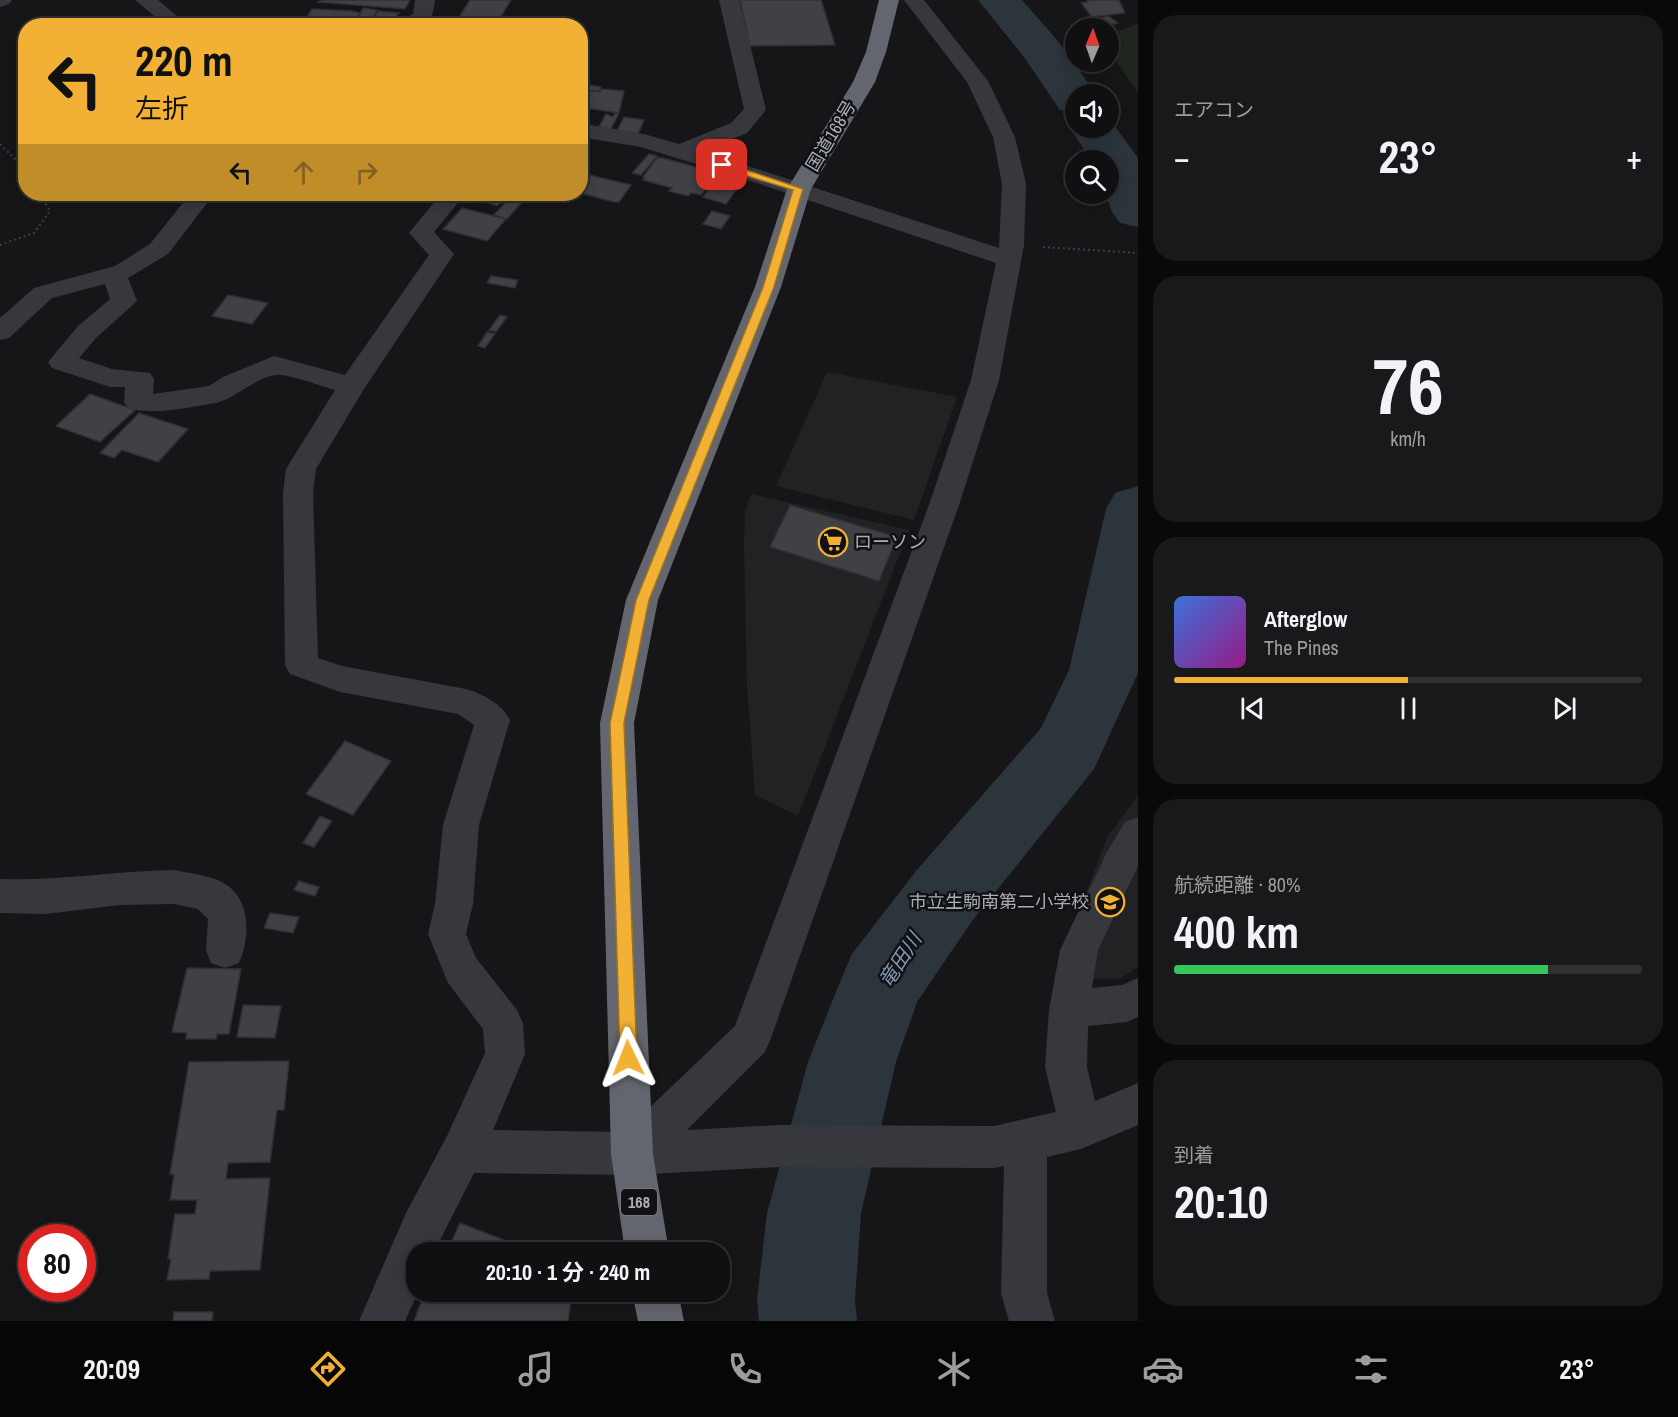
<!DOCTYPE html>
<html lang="ja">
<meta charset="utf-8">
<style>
:root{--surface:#101012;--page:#19191b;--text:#f1f3f6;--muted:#9c9d9f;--line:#303032;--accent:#f2b134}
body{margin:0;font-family:"Archivo Narrow","Noto Sans JP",sans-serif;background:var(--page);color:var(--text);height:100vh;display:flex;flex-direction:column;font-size:22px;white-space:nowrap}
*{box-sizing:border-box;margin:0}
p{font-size:20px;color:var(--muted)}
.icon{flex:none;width:33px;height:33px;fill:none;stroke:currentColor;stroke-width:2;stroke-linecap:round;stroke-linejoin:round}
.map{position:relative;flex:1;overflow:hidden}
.drawer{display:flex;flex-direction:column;gap:15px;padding:15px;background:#09090a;width:540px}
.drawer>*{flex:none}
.guide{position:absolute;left:18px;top:18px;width:570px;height:183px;border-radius:24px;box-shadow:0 3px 15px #0003,0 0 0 2px var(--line);background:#f2b134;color:#111;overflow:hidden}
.needle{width:39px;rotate:2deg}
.controls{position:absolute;left:1065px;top:18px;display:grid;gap:12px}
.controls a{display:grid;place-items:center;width:54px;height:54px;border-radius:50%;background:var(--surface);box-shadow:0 3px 15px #0003,0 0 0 2px var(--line);font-size:30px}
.speed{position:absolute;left:18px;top:1224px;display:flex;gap:12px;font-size:30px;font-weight:700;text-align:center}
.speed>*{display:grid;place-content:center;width:78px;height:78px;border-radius:50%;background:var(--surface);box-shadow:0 3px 15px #0003,0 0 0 2px var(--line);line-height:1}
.speed .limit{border:9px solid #d22;background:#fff;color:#111}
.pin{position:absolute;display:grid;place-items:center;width:51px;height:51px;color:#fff;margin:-26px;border-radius:12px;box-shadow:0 3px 9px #0006}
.me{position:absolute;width:66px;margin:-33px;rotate:358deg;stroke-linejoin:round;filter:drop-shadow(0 0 4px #0008)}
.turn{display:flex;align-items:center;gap:21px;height:126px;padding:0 18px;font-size:27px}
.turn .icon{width:78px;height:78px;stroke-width:2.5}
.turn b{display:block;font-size:42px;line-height:51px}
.lanes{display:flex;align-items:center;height:57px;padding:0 18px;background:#0003;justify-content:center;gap:30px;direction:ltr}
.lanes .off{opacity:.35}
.big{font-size:45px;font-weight:700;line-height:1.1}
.drawer .tile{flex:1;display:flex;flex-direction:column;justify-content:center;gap:9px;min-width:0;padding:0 21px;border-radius:24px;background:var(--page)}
.drawer .dial{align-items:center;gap:0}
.dial b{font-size:78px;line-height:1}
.song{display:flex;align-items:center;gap:18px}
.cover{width:72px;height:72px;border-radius:9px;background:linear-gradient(135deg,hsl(220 70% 55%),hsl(310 70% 35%))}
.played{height:6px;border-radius:3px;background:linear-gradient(90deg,var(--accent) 50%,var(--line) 50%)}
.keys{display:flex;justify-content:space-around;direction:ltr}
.heat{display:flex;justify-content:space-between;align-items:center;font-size:33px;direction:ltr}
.charge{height:9px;border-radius:4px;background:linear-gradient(90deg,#34c759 80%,var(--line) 0)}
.trip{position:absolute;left:406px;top:1242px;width:324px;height:60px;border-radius:24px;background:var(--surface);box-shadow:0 3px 15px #0003,0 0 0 2px var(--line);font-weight:700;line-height:60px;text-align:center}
.dock{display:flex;height:96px;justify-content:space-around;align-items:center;background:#060607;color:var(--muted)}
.dock .icon{width:42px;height:42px}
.dock .current{color:var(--accent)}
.dock b{font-size:27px;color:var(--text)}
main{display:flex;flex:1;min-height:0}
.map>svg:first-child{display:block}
.built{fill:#222225}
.green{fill:#1e261f}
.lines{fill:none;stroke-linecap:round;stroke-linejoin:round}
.river{fill:#2c353c;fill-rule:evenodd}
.building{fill:#404145;stroke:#303034;stroke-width:1.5}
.path{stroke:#3d3f44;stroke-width:2;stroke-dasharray:2 3;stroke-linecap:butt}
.minor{fill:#37383d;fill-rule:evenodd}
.highway{fill:#63666e;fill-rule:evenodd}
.route{fill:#f2b134;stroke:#9d7322;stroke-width:1.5}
.labels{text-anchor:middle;stroke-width:5;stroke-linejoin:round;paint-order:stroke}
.shield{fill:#111113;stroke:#7b7e86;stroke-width:1.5}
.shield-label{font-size:16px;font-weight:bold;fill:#a8adb8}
.street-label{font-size:18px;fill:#a8adb8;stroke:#111113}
.poi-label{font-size:18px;fill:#a8adb8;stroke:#111113;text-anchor:start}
.water-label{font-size:20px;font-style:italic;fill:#7f9bb3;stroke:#111113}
</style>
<main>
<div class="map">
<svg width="1138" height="1321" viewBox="0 0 1138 1321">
<rect width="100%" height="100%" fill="#161618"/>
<path class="built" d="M827,372L957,397L914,520L776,486Z
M751,494L909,530L798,816L755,795L747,684L744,547L745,512Z
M1138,796V967L1120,979L1054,977L1107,838Z"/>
<path class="green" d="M1138,24V93L1109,51L1108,34Z"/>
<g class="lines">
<path class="river" d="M978,0H1022L1057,40L1096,94H1076V114L1060,110L1024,57Z
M1108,117L1138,158V227L1120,223L1112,212L1106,194H1108V160H1091L1070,128L1076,120V128H1108Z
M1138,486V673L1094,769L972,921L917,1002L896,1062L861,1213L855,1300L857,1321H759L757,1300L767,1213L808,1062L840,982L852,954L916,871L1041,728L1069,670L1106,509L1115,493Z"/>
</g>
<path class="building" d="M322,0H410L405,9L318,2Z
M470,0H511L495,26L456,22Z
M740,0H821L835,45L750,46Z
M1087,0H1119L1125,13L1092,17L1081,3L1088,2Z
M363,8L377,10L369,25L355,24Z
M312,9L352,11L360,13L356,20L348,19L343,26L299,23L302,17H307Z
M378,11L399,13L393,22L373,20Z
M239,16L281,25L229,26Z
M1108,16L1118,23L1101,28H1087L1081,25Z
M584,84L601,87L599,91L581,90Z
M601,89L624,91L619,113L580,107V90L600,92Z
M615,113H619L611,129L599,127L606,114L613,117Z
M624,117L644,120L638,134L617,131Z
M649,154L657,156L641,175L632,173Z
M657,158H662L719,173L701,195L691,193L688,196L669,191L672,188L643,180L645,178L643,177Z
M585,174L631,185L619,202H614L580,193V180Z
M718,175L743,181L726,204L703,197Z
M465,194H529L507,219L494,215L505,203L501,202L497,206Z
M462,208L506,219L487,241L443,229Z
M712,211L730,216L721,229L703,224Z
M491,276L518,280L515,288L487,283Z
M228,295L268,303L252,324L212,316Z
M500,315L507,317L496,332L489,330Z
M487,332L495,334L485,348L478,346Z
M90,394L135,410L100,442L56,426Z
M139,413L188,429L158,462L122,450L114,458L100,453Z
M790,505L897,537L879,581L770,547Z
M345,741L391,761L353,815L306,794Z
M320,816L332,821L314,847L303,843Z
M299,881L319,887L315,896L294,890Z
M270,913L299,917L293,933L264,928Z
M187,968L241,969L229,1034H217L216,1039H186L187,1033L172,1032Z
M243,1005L281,1006L275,1038L237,1037Z
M289,1061L284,1110H277L270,1162L228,1163L226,1179L270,1178L260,1270L210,1271L209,1279L167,1280L171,1259H168L175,1214H195L197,1200H170L174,1175L170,1174L189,1062Z
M460,1223L535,1252H447Z
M425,1292H572L568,1321H414Z
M174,1312H213L212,1321H173Z"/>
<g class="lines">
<path class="path" d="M0,144L26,170
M0,245L34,233L50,211L40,194
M1043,247L1138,253"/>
<path class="minor" d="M0,0H12L9,4L0,7Z
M135,0H158L189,26H166Z
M415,0H435C432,30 422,26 395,26L398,22L413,14Z
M719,0H739L766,110L747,133L702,151L999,248L1002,184L993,137L967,82L904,0H924L988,81L1015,137L1026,184L1024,245L999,380L960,502L771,1038L765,1052L687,1130L780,1125L994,1126L1056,1112L1045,1067L1049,1010L1060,950L1107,852L1125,822L1138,817V866L1098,950L1092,988L1122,985L1138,978V1017L1127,1022L1088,1026L1087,1067L1095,1101L1138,1083V1125L1081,1149L1047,1157V1293L1055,1321H1009L1001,1293L1004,1166L994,1168L780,1167L632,1175L474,1173L434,1252H417L418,1292L405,1321H359L406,1213L447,1136L485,1053L483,1029L448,983L428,934L435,904L443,825L474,725L458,714L340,692L290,674L285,665L283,493L286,469L335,390C324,387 285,373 276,375C257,377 235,398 216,403C188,407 156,416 128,408L124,402L125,387H110L52,368L48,362L78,326L110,299L105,284L52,298L9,338L0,340V318L34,288L115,266L150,244L190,194H214L168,254L128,278L137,301L96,338L79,358L112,369L150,373L154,379L153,394L209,386L223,377L274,356L345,375L429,255L409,233L441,194H465L434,232L454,254L364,389L316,469L313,493L318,658L342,666L466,689C483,694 502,704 510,720L479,825L473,904L466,934L476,958L517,1010L523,1023L525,1054L493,1130L624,1132L735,1026L930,502L971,380L996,263L754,182L641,147L580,137V123L644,134L679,144L731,123L744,109Z
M174,870C189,873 206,875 220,881C251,896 251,935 239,963L225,968L211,963L206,950L208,919L198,909L174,904L120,905L45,914L0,913V879C58,881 116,871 174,870Z"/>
<path class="highway" d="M879,0H899L886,52L875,82L811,189L781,287L658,600L634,723L653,1154L669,1252H625L611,1154L600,723L626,600L755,287L787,189L853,82L866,52Z
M632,1292H678L684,1321H638Z"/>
</g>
<path class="route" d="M718,163H725L803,189L774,287L649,600L624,723L637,1058L634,1064L628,1066L622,1064L620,1058L610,723L636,600L763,287L793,190L718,167Z"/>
<defs>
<g id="supermarket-ring" transform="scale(1.5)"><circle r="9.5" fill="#111113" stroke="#f2b134" stroke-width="1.5"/><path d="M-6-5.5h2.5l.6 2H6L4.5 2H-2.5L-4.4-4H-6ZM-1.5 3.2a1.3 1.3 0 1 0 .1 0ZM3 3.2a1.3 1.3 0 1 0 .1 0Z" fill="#f2b134"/></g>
<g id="school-ring" transform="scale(1.5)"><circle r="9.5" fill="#111113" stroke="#f2b134" stroke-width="1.5"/><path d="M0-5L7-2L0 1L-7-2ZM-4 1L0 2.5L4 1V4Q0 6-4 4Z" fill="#f2b134"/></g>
</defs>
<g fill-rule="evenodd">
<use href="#supermarket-ring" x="833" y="542"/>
<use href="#school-ring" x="1110" y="902"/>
</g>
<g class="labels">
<rect class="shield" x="621" y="1189" width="36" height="26" rx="4.5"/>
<g class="shield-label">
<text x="639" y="1208">168</text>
</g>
<g class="street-label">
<text transform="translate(831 136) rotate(-59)" y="6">国道168号</text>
</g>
<g class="poi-label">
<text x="854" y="548">ローソン</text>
<text x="1089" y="908" text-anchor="end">市立生駒南第二小学校</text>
</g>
<g class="water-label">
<text transform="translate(900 960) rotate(-57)" y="7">竜田川</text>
</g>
</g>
</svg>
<div class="controls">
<a><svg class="needle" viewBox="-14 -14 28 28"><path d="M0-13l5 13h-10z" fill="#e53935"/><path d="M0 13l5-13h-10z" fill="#9c9d9f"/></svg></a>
<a><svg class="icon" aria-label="sound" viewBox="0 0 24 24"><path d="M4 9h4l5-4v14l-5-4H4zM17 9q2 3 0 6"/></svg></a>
<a><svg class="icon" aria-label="search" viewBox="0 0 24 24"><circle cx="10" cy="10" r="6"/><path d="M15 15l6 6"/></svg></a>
</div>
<div class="speed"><div class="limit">80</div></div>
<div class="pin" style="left:722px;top:165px;background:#d93025"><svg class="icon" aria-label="arrive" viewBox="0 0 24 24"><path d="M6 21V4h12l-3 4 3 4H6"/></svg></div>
<svg class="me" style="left:628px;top:1058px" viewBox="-20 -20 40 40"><path d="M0-17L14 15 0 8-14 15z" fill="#f2b134" stroke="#fff" stroke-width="4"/></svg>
<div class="trip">20:10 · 1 分 · 240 m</div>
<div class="guide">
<div class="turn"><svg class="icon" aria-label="left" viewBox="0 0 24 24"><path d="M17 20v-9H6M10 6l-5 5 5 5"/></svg><div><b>220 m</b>左折</div></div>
<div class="lanes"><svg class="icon" aria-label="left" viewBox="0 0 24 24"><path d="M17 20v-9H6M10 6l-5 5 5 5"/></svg><svg class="icon off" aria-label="ahead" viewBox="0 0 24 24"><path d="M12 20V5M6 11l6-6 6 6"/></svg><svg class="icon off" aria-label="right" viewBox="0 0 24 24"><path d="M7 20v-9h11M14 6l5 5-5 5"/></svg></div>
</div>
</div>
<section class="drawer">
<div class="tile"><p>エアコン</p>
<div class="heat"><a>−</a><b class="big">23°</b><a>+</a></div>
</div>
<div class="tile dial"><b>76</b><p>km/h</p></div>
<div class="tile">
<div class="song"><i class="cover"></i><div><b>Afterglow</b><p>The Pines</p></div></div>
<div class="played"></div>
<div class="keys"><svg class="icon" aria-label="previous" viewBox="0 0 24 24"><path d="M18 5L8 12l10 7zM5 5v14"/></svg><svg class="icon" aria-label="pause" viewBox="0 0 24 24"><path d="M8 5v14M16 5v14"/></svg><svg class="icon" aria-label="next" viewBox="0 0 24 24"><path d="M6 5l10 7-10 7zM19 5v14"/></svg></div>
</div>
<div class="tile"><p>航続距離 · 80%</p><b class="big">400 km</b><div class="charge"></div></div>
<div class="tile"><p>到着</p><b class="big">20:10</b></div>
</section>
</main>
<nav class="dock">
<b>20:09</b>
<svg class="icon current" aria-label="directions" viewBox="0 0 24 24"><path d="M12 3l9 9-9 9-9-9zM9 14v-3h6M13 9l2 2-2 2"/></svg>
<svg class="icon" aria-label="music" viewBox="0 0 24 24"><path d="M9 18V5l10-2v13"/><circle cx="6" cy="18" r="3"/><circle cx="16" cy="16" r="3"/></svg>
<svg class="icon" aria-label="phone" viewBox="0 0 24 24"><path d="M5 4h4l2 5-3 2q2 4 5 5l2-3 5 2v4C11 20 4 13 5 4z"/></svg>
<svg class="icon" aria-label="climate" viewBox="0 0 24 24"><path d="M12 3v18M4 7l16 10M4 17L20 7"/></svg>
<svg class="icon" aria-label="car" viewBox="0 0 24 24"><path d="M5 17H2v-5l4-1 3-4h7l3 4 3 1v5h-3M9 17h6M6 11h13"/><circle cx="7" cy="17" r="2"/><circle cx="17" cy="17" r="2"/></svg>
<svg class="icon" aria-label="filters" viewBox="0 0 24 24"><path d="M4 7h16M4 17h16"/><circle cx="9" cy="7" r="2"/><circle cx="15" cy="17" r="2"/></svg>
<b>23°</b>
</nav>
